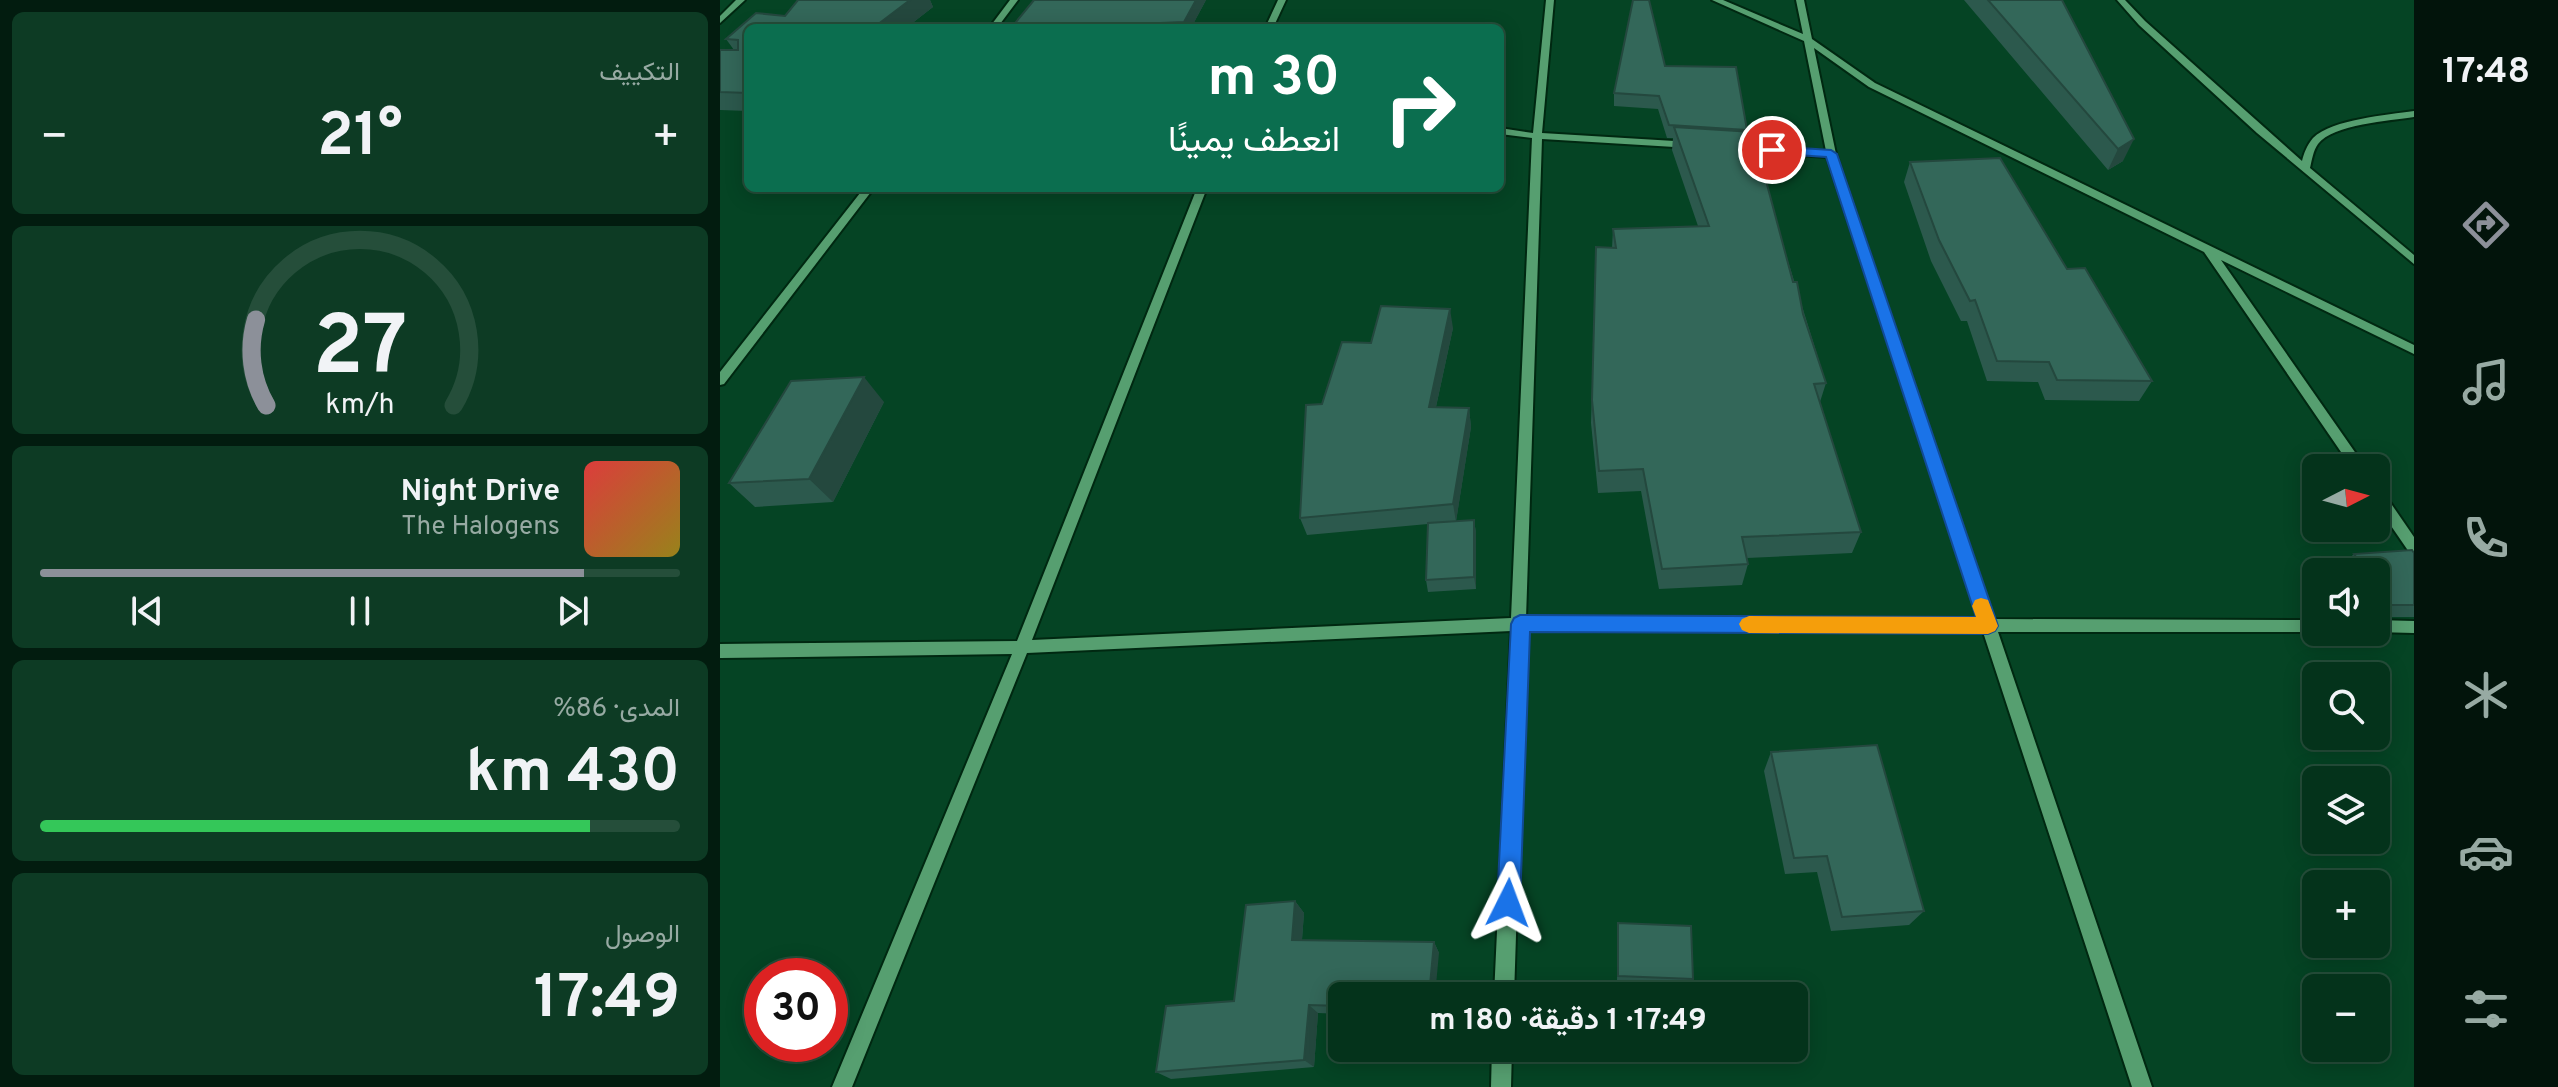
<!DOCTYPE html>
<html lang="ar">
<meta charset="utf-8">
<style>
:root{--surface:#04331b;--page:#0d3b24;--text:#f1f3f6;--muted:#97aaa3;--line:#254e3a;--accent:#8c9099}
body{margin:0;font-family:Overpass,Vazirmatn,sans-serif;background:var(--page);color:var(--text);direction:rtl;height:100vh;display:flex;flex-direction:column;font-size:30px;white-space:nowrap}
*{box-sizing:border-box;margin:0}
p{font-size:26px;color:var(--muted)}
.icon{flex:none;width:44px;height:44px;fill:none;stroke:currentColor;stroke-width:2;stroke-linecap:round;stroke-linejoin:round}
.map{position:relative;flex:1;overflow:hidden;direction:ltr}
.drawer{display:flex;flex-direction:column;gap:12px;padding:12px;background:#021c0f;width:720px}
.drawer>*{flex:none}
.guide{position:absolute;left:24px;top:24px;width:760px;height:168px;border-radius:12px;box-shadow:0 4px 20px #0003,0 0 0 2px var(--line);direction:rtl;background:#0b6e4f;color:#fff;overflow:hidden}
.needle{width:52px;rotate:84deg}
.tools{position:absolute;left:1582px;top:454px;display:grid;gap:16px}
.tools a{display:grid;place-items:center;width:88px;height:88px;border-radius:12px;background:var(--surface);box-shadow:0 4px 20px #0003,0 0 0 2px var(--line);font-size:40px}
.speed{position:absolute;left:24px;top:958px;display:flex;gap:16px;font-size:40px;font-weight:700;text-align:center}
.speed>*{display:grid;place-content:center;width:104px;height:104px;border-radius:50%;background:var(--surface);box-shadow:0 4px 20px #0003,0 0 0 2px var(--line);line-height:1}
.speed .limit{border:12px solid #d22;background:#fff;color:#111}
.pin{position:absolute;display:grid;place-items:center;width:68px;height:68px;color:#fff;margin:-34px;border:4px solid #fff;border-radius:50%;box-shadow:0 2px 8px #0007}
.me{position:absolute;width:88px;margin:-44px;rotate:3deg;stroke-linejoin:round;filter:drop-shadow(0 0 6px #0008)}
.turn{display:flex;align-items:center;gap:28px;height:168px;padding:0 32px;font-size:36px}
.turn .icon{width:104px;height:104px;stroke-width:2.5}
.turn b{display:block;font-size:56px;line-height:68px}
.big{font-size:60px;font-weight:700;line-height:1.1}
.drawer .card{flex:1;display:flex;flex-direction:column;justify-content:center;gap:12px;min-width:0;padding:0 28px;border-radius:12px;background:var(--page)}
.drawer .dial{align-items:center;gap:0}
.dial svg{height:208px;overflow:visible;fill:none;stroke:var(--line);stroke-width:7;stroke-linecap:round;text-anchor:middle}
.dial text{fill:var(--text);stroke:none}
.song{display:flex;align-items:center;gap:24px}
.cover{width:96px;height:96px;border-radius:12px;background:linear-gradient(135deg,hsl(0 70% 55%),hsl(50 70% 35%))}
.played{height:8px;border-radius:4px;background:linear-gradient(90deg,var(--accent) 85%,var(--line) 85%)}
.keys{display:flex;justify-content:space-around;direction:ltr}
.heat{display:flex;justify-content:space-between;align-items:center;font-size:44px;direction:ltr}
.charge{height:12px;border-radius:6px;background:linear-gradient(90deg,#34c759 86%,var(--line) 0)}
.trip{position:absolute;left:608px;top:982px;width:480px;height:80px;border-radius:12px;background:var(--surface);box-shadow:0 4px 20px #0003,0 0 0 2px var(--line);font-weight:700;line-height:80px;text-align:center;direction:rtl}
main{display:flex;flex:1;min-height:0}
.menu{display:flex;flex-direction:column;width:144px;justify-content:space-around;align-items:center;background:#02140b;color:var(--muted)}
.menu .icon{width:56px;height:56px}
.menu .active{color:var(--accent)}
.menu b{font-size:36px;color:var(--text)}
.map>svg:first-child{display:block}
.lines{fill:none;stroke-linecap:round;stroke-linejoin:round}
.minor-casing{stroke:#002811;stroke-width:4}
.minor{fill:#569f70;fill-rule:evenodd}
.wall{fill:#2c594d}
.shaded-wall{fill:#24483e}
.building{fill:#336759;stroke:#24483e;stroke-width:2}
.route{fill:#1a73e8;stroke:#114b97;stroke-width:2}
.slow{fill:#f59e0b}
</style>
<main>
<nav class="menu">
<b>17:48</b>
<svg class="icon active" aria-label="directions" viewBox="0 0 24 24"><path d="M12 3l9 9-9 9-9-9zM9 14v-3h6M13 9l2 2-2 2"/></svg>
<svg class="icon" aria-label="music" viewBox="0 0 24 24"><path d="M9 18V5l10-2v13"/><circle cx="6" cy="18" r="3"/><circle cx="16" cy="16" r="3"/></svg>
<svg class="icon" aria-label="phone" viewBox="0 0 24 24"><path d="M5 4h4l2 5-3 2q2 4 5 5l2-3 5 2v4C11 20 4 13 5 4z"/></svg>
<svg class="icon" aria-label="climate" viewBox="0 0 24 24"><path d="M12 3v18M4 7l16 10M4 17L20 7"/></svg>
<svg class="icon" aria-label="car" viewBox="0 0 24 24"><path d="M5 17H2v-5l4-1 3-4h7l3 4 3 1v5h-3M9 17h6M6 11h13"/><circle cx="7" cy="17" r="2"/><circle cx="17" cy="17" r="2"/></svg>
<svg class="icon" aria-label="filters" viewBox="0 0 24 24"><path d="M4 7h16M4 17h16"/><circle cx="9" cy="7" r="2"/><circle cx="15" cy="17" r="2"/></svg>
</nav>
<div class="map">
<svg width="1694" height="1087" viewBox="0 0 1694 1087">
<rect width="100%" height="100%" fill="#054424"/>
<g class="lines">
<g class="minor-casing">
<path id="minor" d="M16,0H25L0,23V16Z
M290,0H298L277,28H269Z
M558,0H566L553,28H545Z
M826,0H834L822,133L971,142L976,145L971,148L822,139L806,618L1259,619L1107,157L1020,151L1015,148L1020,145L1106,151L1084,41L992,0H1003L1083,34L1076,0H1084L1092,39L1155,83L1694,345V354L1501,260L1646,468H1632L1484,252L1149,87L1094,48L1116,154L1273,619L1596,620V632H1278L1432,1087H1412L1263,632L806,630L794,996H774L791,631L307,653L132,1087H112L292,654L0,658V644L297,641L477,188H487L312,640L791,618L812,138L780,134V128L813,133Z
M1397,0H1405L1425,21L1582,161C1584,153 1587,145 1593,138C1613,119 1667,115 1694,111V117C1670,121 1613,124 1598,144C1593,151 1592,160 1590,168L1694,255V264L1537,133L1419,25Z
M144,188H154L4,384L0,385V372Z
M1656,488L1661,489L1694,537V554L1689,552L1656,504Z
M1656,620L1694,621V633L1655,632Z
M772,1048H792L791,1087H771Z"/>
</g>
<use href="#minor" class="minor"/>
</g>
<path class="wall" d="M78,0H210L213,7L186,28H28V111L0,110V50H14L6,39L36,13L65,16Z
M486,0L471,28H291Z
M1244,0H1342L1403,161L1388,170Z
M945,66L1027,130L1106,383L1100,402L1141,532L1132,553L1027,558L1028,564L1022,585L939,589L921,491L878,493L871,423L876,247L892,248L893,229L978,226L952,150L953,138H947L938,109L894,106V93Z
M1190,162L1432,381L1419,401L1325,400L1318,382L1267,381L1247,321H1241L1211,261L1184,182Z
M733,328L716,407L749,408L751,427L736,521L754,520L756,533V589L708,592L706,580L708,524L587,535L580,518L602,404L651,343Z
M164,402L113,502L35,507L9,483Z
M1694,553V617H1656V572H1625L1621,566L1634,554Z
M1051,752L1204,911L1189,925L1111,931L1097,872L1065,874L1044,771Z
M575,901L584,913L582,940L714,942L719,953L622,996V1014L598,1013L594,1067L451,1079L436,1072L514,1001Z
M898,923L973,979L970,986L897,982Z"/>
<path class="shaded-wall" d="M190,0H210L213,7L186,28H153Z
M476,0H486L471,28H466L464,22Z
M1414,139L1403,161L1388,170L1398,149Z
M730,309L733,328L712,425L709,407Z
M144,377L164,402L113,502L89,479Z
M749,408L751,427L736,522L733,504Z
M754,520L756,533V589L754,577Z
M575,901L584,913L581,951L572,940Z
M714,942L719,953L715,996H709Z
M589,1005L598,1013L594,1067L584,1060Z"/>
<path class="building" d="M78,0H190L153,28H28V93L0,92V50H18V40L6,39L36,13L65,16Z
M314,0H476L464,22L395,25L393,28H291Z
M913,0H929L945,66L1016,67L1027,130L949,125L939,96L894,93Z
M1268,0H1342L1414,139L1398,149Z
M954,127L1033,132L1073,282H1077L1083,314L1106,383L1094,384L1141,532L1022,537L1028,564L942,569L923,469L879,471L872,400L876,247L896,248L893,229L989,226Z
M1280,158L1347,269L1365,268L1432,381L1337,380L1329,362L1277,361L1255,300L1250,301L1219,240L1190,162Z
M661,306L730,309L709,407L749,408L733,504L580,518L586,405L602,404L622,342L651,343Z
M144,377L89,479L9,483L71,381Z
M754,520V577L706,580L708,523Z
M1692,550L1694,553V605H1671L1656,584V572H1647L1634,554Z
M1157,745L1204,911L1122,917L1107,856L1074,858L1051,752Z
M575,901L572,940L714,942L709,996H622V1006L589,1005L584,1060L436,1072L446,1006L514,1001L526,905Z
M898,923L971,926L973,979L898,976Z"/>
<path class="route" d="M1052,146L1111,150L1117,154L1278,626L1275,631L1268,634L810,632L800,903L797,911L788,915L780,911L777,903L791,624L794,618L800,615L1256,617L1106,157L1048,153V148Z"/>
<path class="slow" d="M1261,598L1268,600L1278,626L1275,631L1268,634L1029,633L1022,630L1019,624L1022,619L1029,616L1256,617L1252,606L1255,600Z"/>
</svg>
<div class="tools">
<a><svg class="needle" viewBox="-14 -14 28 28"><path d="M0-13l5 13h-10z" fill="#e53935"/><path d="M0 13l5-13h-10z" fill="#97aaa3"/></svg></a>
<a><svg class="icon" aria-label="sound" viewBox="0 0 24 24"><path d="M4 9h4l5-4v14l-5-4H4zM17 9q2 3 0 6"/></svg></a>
<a><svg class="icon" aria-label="search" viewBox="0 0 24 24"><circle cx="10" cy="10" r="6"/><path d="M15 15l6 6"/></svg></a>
<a><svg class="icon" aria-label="layers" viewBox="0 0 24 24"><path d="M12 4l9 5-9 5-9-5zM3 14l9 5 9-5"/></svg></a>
<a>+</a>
<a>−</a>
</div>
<div class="speed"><div class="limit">30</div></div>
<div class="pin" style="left:1052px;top:150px;background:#d93025"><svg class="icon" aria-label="arrive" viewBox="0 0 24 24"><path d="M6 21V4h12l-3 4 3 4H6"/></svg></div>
<svg class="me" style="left:788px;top:903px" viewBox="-20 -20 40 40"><path d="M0-17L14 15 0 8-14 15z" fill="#1a73e8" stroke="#fff" stroke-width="4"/></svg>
<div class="trip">17:49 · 1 دقيقة · 180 m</div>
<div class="guide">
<div class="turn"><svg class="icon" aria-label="right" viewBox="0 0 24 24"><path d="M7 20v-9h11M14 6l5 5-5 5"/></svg><div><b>30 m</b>انعطف يمينًا</div></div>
</div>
</div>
<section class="drawer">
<div class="card"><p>التكييف</p>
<div class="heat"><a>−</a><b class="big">21°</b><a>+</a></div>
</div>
<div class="card dial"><svg viewBox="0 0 100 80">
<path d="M14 69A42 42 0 1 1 86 69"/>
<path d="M14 69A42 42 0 0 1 10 36" stroke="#8c9099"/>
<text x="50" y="56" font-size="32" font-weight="700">27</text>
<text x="50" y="72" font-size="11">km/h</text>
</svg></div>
<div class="card">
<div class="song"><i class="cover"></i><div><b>Night Drive</b><p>The Halogens</p></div></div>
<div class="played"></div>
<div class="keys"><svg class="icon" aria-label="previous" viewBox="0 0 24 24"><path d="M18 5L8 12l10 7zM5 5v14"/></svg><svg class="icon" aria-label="pause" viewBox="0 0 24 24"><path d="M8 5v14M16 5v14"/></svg><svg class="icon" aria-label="next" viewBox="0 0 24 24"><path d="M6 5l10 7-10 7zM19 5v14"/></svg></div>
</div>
<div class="card"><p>المدى · 86%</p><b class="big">430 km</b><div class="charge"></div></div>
<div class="card"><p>الوصول</p><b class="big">17:49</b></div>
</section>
</main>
